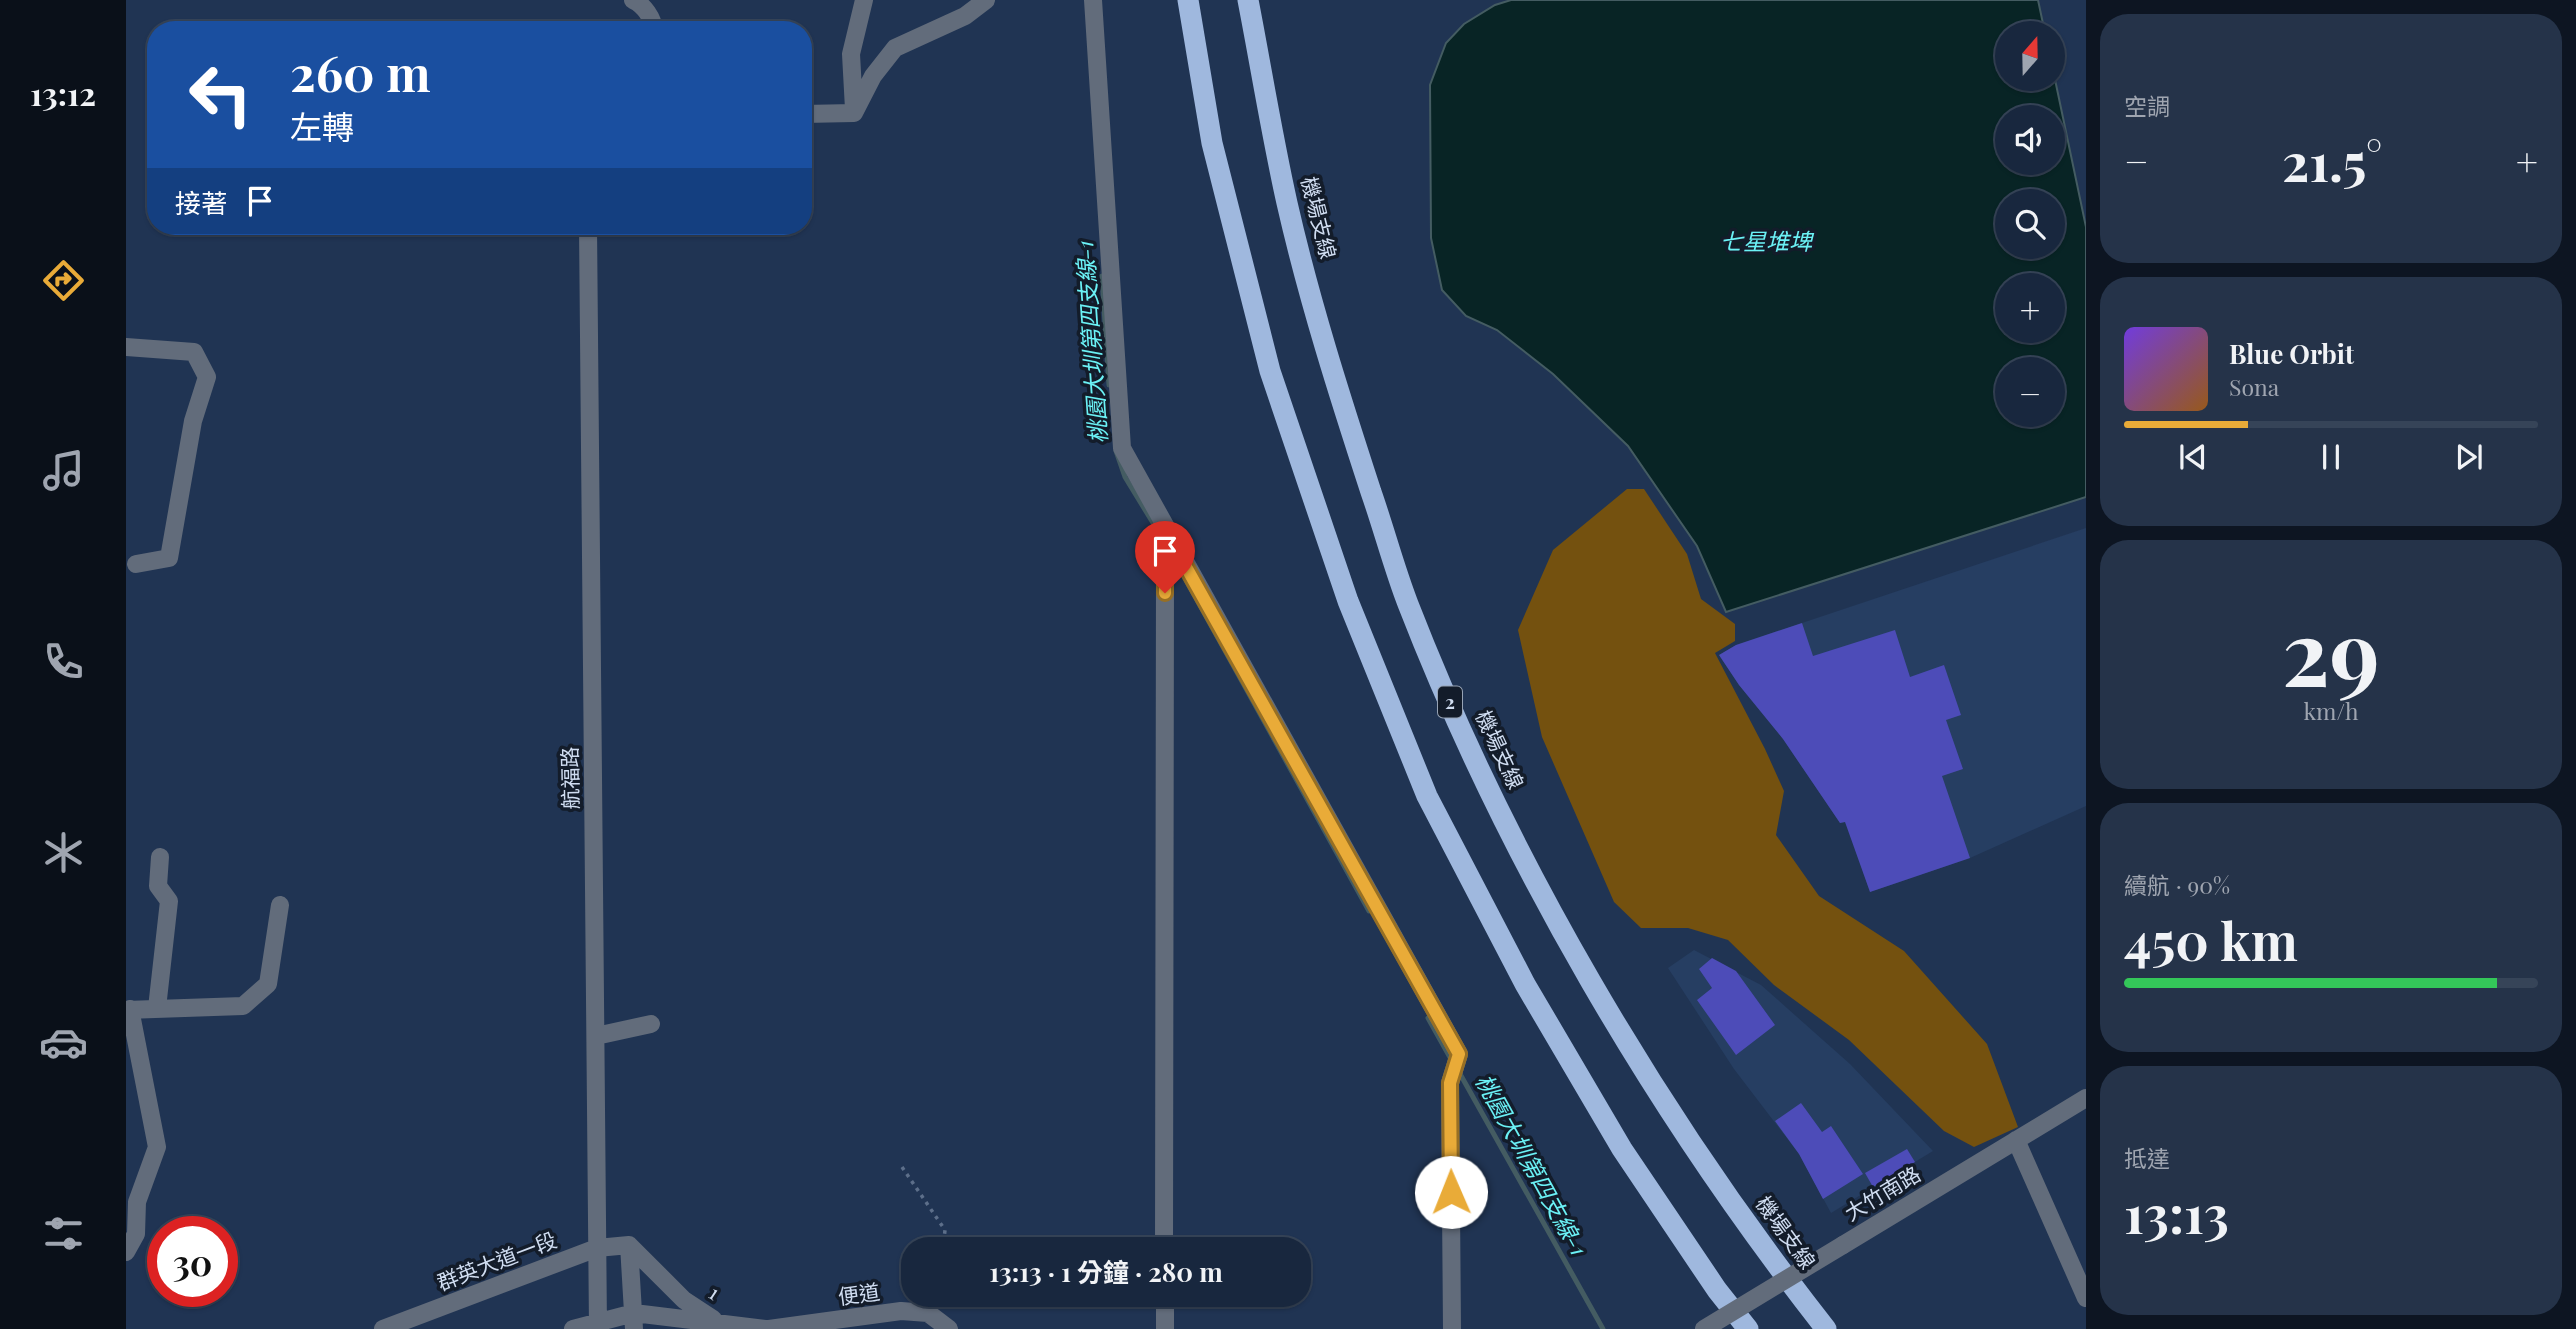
<!DOCTYPE html>
<html lang="zh-TW">
<meta charset="utf-8">
<style>
:root{--surface:#18273e;--page:#253349;--text:#f1f3f6;--muted:#9fa5b0;--line:#364458;--accent:#e9ab38}
body{margin:0;font-family:"Playfair Display","Noto Sans TC",serif;background:var(--page);color:var(--text);height:100vh;display:flex;flex-direction:column;font-size:26px;white-space:nowrap}
*{box-sizing:border-box;margin:0}
p{font-size:23px;color:var(--muted)}
.icon{flex:none;width:38px;height:38px;fill:none;stroke:currentColor;stroke-width:2;stroke-linecap:round;stroke-linejoin:round}
.map{position:relative;flex:1;overflow:hidden}
.side{display:flex;flex-direction:column;gap:14px;padding:14px;background:#0d1522;width:490px}
.side>*{flex:none}
.hud{position:absolute;left:21px;top:21px;width:665px;height:214px;border-radius:28px;box-shadow:0 2px 5px #0004,0 0 0 2px var(--line);background:#1a4fa0;color:#fff;overflow:hidden}
.needle{width:46px;rotate:20deg}
.buttons{position:absolute;left:1869px;top:21px;display:grid;gap:14px}
.buttons a{display:grid;place-items:center;width:70px;height:70px;border-radius:50%;background:var(--surface);box-shadow:0 2px 5px #0004,0 0 0 2px var(--line);font-size:35px}
.speed{position:absolute;left:21px;top:1216px;display:flex;gap:14px;font-size:35px;font-weight:700;text-align:center}
.speed>*{display:grid;place-content:center;width:91px;height:91px;border-radius:50%;background:var(--surface);box-shadow:0 2px 5px #0004,0 0 0 2px var(--line);line-height:1}
.speed .limit{border:10px solid #d22;background:#fff;color:#111}
.pin{position:absolute;display:grid;place-items:center;width:60px;height:60px;color:#fff;margin:-72px -30px;border-radius:50% 50% 50% 0;rotate:-45deg;box-shadow:0 0 7px #0007}
.pin .icon{rotate:45deg}
.me{position:absolute;width:77px;margin:-38px;rotate:359deg;stroke-linejoin:round;filter:drop-shadow(0 0 5px #0008)}
.turn{display:flex;align-items:center;gap:24px;height:147px;padding:0 28px;font-size:32px}
.turn .icon{width:91px;height:91px;stroke-width:2.5}
.turn b{display:block;font-size:49px;line-height:60px}
.then{display:flex;align-items:center;height:66px;padding:0 28px;background:#0003;gap:14px;font-size:26px}
.big{font-size:52px;font-weight:700;line-height:1.1}
.side .card{flex:1;display:flex;flex-direction:column;justify-content:center;gap:10px;min-width:0;padding:0 24px;border-radius:28px;background:var(--page)}
.side .dial{align-items:center;gap:0}
.dial b{font-size:91px;line-height:1}
.song{display:flex;align-items:center;gap:21px}
.cover{width:84px;height:84px;border-radius:10px;background:linear-gradient(135deg,hsl(260 70% 55%),hsl(30 70% 35%))}
.played{height:7px;border-radius:4px;background:linear-gradient(90deg,var(--accent) 30%,var(--line) 30%)}
.keys{display:flex;justify-content:space-around;direction:ltr}
.heat{display:flex;justify-content:space-between;align-items:center;font-size:38px;direction:ltr}
.charge{height:10px;border-radius:5px;background:linear-gradient(90deg,#34c759 90%,var(--line) 0)}
.trip{position:absolute;left:775px;top:1237px;width:410px;height:70px;border-radius:28px;background:var(--surface);box-shadow:0 2px 5px #0004,0 0 0 2px var(--line);font-weight:700;line-height:70px;text-align:center}
main{display:flex;flex:1;min-height:0}
.tabs{display:flex;flex-direction:column;width:126px;justify-content:space-around;align-items:center;background:#0a1019;color:var(--muted)}
.tabs .icon{width:49px;height:49px}
.tabs .active{color:var(--accent)}
.tabs b{font-size:32px;color:var(--text)}
.map>svg:first-child{display:block}
.built{fill:#263e62}
.green{fill:#74510f}
.water{fill:#082425;stroke:#445c62;stroke-width:2;fill-rule:evenodd}
.lines{fill:none;stroke-linecap:round;stroke-linejoin:round}
.stream{stroke:#445c62;stroke-width:5}
.building{fill:#4d4cb8}
.path{stroke:#5d6f8a;stroke-width:3.5;stroke-dasharray:3.5 5;stroke-linecap:butt}
.minor{stroke:#626c7b;stroke-width:18}
.highway{stroke:#9fb8de;stroke-width:21}
.minor-bridge{stroke:#626c7b;stroke-width:18}
.route-casing{stroke:#976f24;stroke-width:18}
.route{stroke:#e9ab38;stroke-width:12}
.labels{text-anchor:middle;stroke-width:7;stroke-linejoin:round;paint-order:stroke}
.shield{fill:#131c2a;stroke:#97a3b5;stroke-width:2}
.shield-label{font-size:19px;font-weight:bold;fill:#d0ddf1}
.street-label{font-size:21px;fill:#d0ddf1;stroke:#131c2a}
.water-label{font-size:23px;font-style:italic;fill:#6bf2f6;stroke:#131c2a}
</style>
<main>
<nav class="tabs">
<b>13:12</b>
<svg class="icon active" aria-label="directions" viewBox="0 0 24 24"><path d="M12 3l9 9-9 9-9-9zM9 14v-3h6M13 9l2 2-2 2"/></svg>
<svg class="icon" aria-label="music" viewBox="0 0 24 24"><path d="M9 18V5l10-2v13"/><circle cx="6" cy="18" r="3"/><circle cx="16" cy="16" r="3"/></svg>
<svg class="icon" aria-label="phone" viewBox="0 0 24 24"><path d="M5 4h4l2 5-3 2q2 4 5 5l2-3 5 2v4C11 20 4 13 5 4z"/></svg>
<svg class="icon" aria-label="climate" viewBox="0 0 24 24"><path d="M12 3v18M4 7l16 10M4 17L20 7"/></svg>
<svg class="icon" aria-label="car" viewBox="0 0 24 24"><path d="M5 17H2v-5l4-1 3-4h7l3 4 3 1v5h-3M9 17h6M6 11h13"/><circle cx="7" cy="17" r="2"/><circle cx="17" cy="17" r="2"/></svg>
<svg class="icon" aria-label="filters" viewBox="0 0 24 24"><path d="M4 7h16M4 17h16"/><circle cx="9" cy="7" r="2"/><circle cx="15" cy="17" r="2"/></svg>
</nav>
<div class="map">
<svg width="1960" height="1329" viewBox="0 0 1960 1329">
<rect width="100%" height="100%" fill="#203453"/>
<path class="built" d="M1960,528V806L1844,858L1744,892L1720,822L1714,823L1657,739L1613,685L1593,655L1610,645Z
M1568,950L1635,985L1724,1064L1807,1151L1705,1213L1673,1154L1608,1069L1542,968Z"/>
<path class="green" d="M1501,489H1518L1561,554L1575,599L1609,624V641L1589,653L1639,749L1658,791L1650,835L1693,896L1778,951L1861,1044L1892,1127L1848,1147L1818,1131L1723,1040L1648,985L1602,940L1562,928H1515L1488,902L1416,737L1392,630L1427,550Z"/>
<path class="water" d="M1385,0H1912L1919,33H1881V79H1927V70L1960,227V497L1600,612L1571,546L1502,446L1427,374L1371,330L1340,316L1316,290L1305,238L1304,85L1320,43L1338,24L1369,5ZM1881,117H1927V163H1881ZM1881,201H1927V247H1881ZM1881,285H1927V331H1881ZM1881,369H1927V415H1881Z"/>
<g class="lines">
<path class="stream" d="M976,276L983,385
M990,451L999,477L1032,531
M1051,564L1243,911
M1302,1018L1326,1061
M1333,1072L1477,1329"/>
</g>
<path class="building" d="M1676,623L1687,656L1769,630L1784,677L1818,665L1835,715L1820,720L1837,769L1816,776L1844,858L1744,892L1719,822L1714,823L1657,739L1613,685L1593,655L1610,645Z
M1586,958L1610,971L1649,1025L1610,1055L1571,1000L1586,988L1573,969Z
M1675,1103L1696,1132L1705,1126L1737,1174L1697,1199L1673,1154L1649,1121Z
M1781,1149L1789,1162L1747,1187L1739,1173Z"/>
<g class="lines">
<path class="path" d="M776,1167L819,1230L817,1250"/>
<path class="minor" d="M507,0C518,5 527,18 528,30
M967,0L996,448L1333,1054L1324,1083L1326,1329
M728,109L725,54L738,0
M677,114L728,113L747,76L769,48L839,16L860,0
M462,226L472,1329
M0,347L68,352L81,377L67,421L43,558L10,564
M31,1008L43,901L32,886L34,857
M0,1010L117,1006L142,984L154,905
M470,1036L525,1024
M1890,1140L1960,1298
M503,1245L558,1300L587,1319
M503,1245L508,1329
M1717,1245L1960,1098
M1038,1250L1039,566L1050,549
M0,1252L10,1234L11,1202L31,1147L4,1009
M1039,1295V1329
M257,1329L471,1248L503,1245
M447,1329L508,1313L639,1329
M643,1329L775,1311L802,1313L823,1329"/>
<path class="highway" d="M1062,0L1086,143L1144,371L1222,601L1301,796L1399,984L1496,1149L1591,1290L1622,1329
M1122,0C1135,67 1146,136 1161,203C1183,300 1214,397 1245,492C1258,529 1268,568 1282,604C1381,859 1531,1114 1700,1329"/>
<path class="minor-bridge" d="M1578,1329L1717,1245"/>
</g>
<g class="lines">
<g class="route-casing">
<path id="route" d="M1039,593V566L1050,549L1333,1054L1324,1083L1325,1192"/>
</g>
<use href="#route" class="route"/>
</g>
<g class="labels">
<rect class="shield" x="1312" y="686.5" width="24" height="31" rx="5"/>
<g class="shield-label">
<text x="1324" y="709">2</text>
</g>
<g class="street-label">
<text transform="translate(1192 218) rotate(76)" y="7">機場支線</text>
<text transform="translate(1373 750) rotate(65)" y="7">機場支線</text>
<text transform="translate(445 778) rotate(-91)" y="7">航福路</text>
<text transform="translate(1757 1194) rotate(-31)" y="7">大竹南路</text>
<text transform="translate(1659 1233) rotate(54)" y="7">機場支線</text>
<text transform="translate(371 1262) rotate(-21)" y="7">群英大道一段</text>
<text transform="translate(588 1293) rotate(33)" y="7">1</text>
<text transform="translate(733 1295) rotate(-8)" y="7">便道</text>
</g>
<g class="water-label">
<text x="1640" y="250">七星堆埤</text>
<text transform="translate(966 342) rotate(-94)" y="8">桃園大圳第四支線-1</text>
<text transform="translate(1405 1165) rotate(61)" y="8">桃園大圳第四支線-1</text>
</g>
</g>
</svg>
<div class="buttons">
<a><svg class="needle" viewBox="-14 -14 28 28"><path d="M0-13l5 13h-10z" fill="#e53935"/><path d="M0 13l5-13h-10z" fill="#9fa5b0"/></svg></a>
<a><svg class="icon" aria-label="sound" viewBox="0 0 24 24"><path d="M4 9h4l5-4v14l-5-4H4zM17 9q2 3 0 6"/></svg></a>
<a><svg class="icon" aria-label="search" viewBox="0 0 24 24"><circle cx="10" cy="10" r="6"/><path d="M15 15l6 6"/></svg></a>
<a>+</a>
<a>−</a>
</div>
<div class="speed"><div class="limit">30</div></div>
<div class="pin" style="left:1039px;top:593px;background:#d93025"><svg class="icon" aria-label="arrive" viewBox="0 0 24 24"><path d="M6 21V4h12l-3 4 3 4H6"/></svg></div>
<svg class="me" style="left:1325px;top:1192px" viewBox="-20 -20 40 40"><circle r="19" fill="#fff"/><path d="M0-13L10 11 0 6-10 11z" fill="#e9ab38"/></svg>
<div class="trip">13:13 · 1 分鐘 · 280 m</div>
<div class="hud">
<div class="turn"><svg class="icon" aria-label="left" viewBox="0 0 24 24"><path d="M17 20v-9H6M10 6l-5 5 5 5"/></svg><div><b>260 m</b>左轉</div></div>
<div class="then">接著<svg class="icon" aria-label="arrive" viewBox="0 0 24 24"><path d="M6 21V4h12l-3 4 3 4H6"/></svg></div>
</div>
</div>
<section class="side">
<div class="card"><p>空調</p>
<div class="heat"><a>−</a><b class="big">21.5°</b><a>+</a></div>
</div>
<div class="card">
<div class="song"><i class="cover"></i><div><b>Blue Orbit</b><p>Sona</p></div></div>
<div class="played"></div>
<div class="keys"><svg class="icon" aria-label="previous" viewBox="0 0 24 24"><path d="M18 5L8 12l10 7zM5 5v14"/></svg><svg class="icon" aria-label="pause" viewBox="0 0 24 24"><path d="M8 5v14M16 5v14"/></svg><svg class="icon" aria-label="next" viewBox="0 0 24 24"><path d="M6 5l10 7-10 7zM19 5v14"/></svg></div>
</div>
<div class="card dial"><b>29</b><p>km/h</p></div>
<div class="card"><p>續航 · 90%</p><b class="big">450 km</b><div class="charge"></div></div>
<div class="card"><p>抵達</p><b class="big">13:13</b></div>
</section>
</main>
